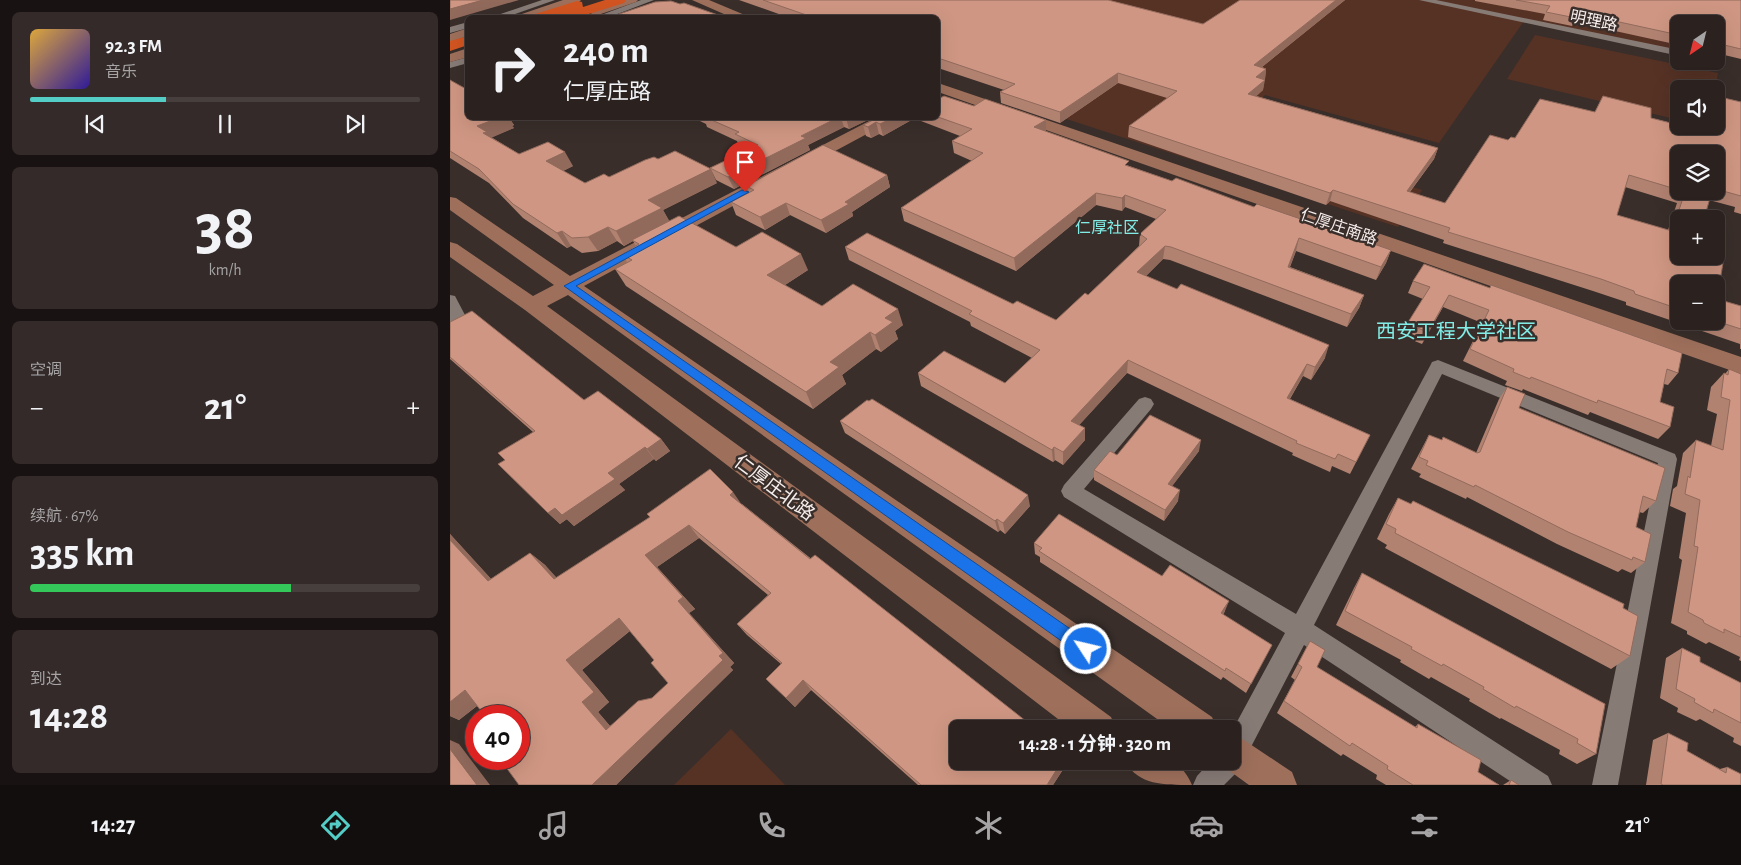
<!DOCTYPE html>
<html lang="zh">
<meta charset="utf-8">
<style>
:root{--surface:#2b2220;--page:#332a29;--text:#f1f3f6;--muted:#a6a4a5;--line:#473f3e;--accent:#54cdc7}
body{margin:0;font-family:"Alegreya Sans","Noto Sans SC",sans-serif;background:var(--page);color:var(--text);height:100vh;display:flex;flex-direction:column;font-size:19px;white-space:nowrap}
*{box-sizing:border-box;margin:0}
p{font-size:16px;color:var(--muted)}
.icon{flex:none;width:28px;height:28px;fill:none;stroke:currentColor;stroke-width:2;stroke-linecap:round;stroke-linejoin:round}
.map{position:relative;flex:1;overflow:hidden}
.sheet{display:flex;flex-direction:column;gap:12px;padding:12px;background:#181312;width:450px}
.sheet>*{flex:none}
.top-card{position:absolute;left:15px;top:15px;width:475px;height:105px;border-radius:8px;box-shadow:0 5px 20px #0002,0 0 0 1px var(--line);background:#2b2220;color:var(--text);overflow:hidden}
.needle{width:32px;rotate:215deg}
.tools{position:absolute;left:1220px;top:15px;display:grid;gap:10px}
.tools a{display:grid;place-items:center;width:55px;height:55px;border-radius:8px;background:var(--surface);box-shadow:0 5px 20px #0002,0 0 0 1px var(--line);font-size:25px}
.speed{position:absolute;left:15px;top:705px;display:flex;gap:10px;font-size:25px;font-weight:700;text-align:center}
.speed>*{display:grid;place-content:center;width:65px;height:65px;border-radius:50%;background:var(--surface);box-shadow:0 5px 20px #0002,0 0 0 1px var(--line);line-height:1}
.speed .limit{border:8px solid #d22;background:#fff;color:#111}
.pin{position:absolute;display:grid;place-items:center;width:42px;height:42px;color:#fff;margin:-51px -21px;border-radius:50% 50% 50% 0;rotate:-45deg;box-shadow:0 0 5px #0007}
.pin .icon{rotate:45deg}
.me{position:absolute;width:55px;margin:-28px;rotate:305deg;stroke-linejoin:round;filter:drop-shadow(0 0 4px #0008)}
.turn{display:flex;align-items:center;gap:18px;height:105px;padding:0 15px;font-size:22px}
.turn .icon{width:65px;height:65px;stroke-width:2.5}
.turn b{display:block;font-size:35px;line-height:42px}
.big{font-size:38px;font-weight:700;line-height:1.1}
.sheet .card{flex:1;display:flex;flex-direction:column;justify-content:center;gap:8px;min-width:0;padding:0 18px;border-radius:8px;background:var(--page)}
.sheet .dial{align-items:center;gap:0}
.dial b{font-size:65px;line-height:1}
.song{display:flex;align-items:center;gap:15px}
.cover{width:60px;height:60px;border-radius:8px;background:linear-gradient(135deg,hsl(40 70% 55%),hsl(250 70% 35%))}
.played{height:5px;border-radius:2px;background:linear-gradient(90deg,var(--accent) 35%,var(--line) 35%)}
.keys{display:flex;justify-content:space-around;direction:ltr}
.heat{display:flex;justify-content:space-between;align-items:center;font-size:28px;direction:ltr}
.charge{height:8px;border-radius:4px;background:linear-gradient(90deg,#34c759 67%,var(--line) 0)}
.trip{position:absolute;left:499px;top:720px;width:292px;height:50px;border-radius:8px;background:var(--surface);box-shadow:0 5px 20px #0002,0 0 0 1px var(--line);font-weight:700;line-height:50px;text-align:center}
.dock{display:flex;height:80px;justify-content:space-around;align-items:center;background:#110e0d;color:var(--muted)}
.dock .icon{width:35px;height:35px}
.dock .active{color:var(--accent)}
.dock b{font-size:22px;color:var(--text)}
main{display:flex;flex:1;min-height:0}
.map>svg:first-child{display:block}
.green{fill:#563225}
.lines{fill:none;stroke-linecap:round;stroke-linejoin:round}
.street{fill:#877b76;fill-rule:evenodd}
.secondary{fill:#9e705c;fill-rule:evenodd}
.highway{fill:#d25521;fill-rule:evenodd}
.wall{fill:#b28271;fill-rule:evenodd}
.shaded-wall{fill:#916a5c}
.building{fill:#cf9783;stroke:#916a5c;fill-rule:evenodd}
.route{fill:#1a73e8;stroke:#114b97}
.labels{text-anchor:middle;stroke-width:5;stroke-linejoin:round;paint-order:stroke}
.far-street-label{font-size:16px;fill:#f6eeec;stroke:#392e2a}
.far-neighbourhood-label{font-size:16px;fill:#82ede7;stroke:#392e2a}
.street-label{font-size:19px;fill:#f6eeec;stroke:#392e2a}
.neighbourhood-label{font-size:20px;fill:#82ede7;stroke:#392e2a}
</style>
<main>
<section class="sheet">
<div class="card">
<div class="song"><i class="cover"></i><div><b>92.3 FM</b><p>音乐</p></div></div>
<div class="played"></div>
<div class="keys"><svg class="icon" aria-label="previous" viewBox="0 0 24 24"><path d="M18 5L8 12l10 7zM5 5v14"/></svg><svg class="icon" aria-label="pause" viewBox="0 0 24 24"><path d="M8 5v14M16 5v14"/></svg><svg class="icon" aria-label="next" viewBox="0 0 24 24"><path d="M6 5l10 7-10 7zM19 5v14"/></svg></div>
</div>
<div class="card dial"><b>38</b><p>km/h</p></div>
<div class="card"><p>空调</p>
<div class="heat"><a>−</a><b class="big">21°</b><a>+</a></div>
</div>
<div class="card"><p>续航 · 67%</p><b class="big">335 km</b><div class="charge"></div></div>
<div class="card"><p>到达</p><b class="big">14:28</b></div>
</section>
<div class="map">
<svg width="1291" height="785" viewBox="0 0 1291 785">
<rect width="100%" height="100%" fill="#392e2a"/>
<path class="green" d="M530,0H1077L1226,30L1220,51L1074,21L989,143L815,95L784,127L972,190L948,227L598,113Z
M1085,35L1268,73L1265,89H1229V120L1057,79Z
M281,729L335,785H224Z"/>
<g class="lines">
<path class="street" d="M92,0H105L54,18H39Z
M191,0H204L157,18H143Z
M969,0H986L1220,48L1225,51L1220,54Z
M18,22V28L0,33V27Z
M18,57V63L0,68V62Z
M0,295L5,296L15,315L6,324L0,325Z
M988,360L1225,454L1227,459L1168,785H1142L1208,463L992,374L864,625L1098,776L1102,785H1066L854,645L789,770L774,785H743L747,776L761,761H782V731L835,633L614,497L611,491L614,485L689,399L695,397L701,399L704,404L701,409L634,489L846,614L980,366L982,362Z"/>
<path class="secondary" d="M113,0H131L129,2L80,18H60Z
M170,0H188L186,2L145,16L139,12L141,9Z
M242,0H259L302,18H283Z
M18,28V36L0,42V34Z
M18,48V57L0,62V54Z
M488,83L1291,357V374L488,92Z
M425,118H444L441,121L134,286L762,717L767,729H721L118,295L97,306L661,717L666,729H621L75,310L0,257V242L7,244L83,296L104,285L0,210V197L6,198L120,276Z
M782,735L794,740L842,772L847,785H799L770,764L768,761H782Z
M675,761C704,761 729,753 742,785C713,785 688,785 675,761Z"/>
<path class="highway" d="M155,0H176L174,3L126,18H80L82,15L127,1L132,2L133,7Z
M18,36V45L0,51V41Z"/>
</g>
<path class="wall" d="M289,0H658L753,24L790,0H895L812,67L816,69L815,79L814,80L813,90L806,96L988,148L984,159L960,192L995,203L1058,140L1145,112L1153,96L1201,118L1242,128L1243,126H1266L1267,108L1274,98L1291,102V214L1284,212L1285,207L1259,200L1229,256L1268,249L1267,299L1291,306V349H1290V344L1176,305V302L1143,291L993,243L994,240L880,201L876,205L678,137L679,126L717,98L668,83L610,123L551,103L550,92L554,90L488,68V18H340ZM1229,154H1266V191H1229ZM1175,187L1227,203L1218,230L1167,215ZM1229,284L1266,321H1229Z
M1025,0H1291V59L1266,53V24H1229V45L1124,22L1122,26L1093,20L1095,14L1025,1Z
M230,4L268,15L269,18H170L169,14Z
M0,80L18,118H59L64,125L62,126L64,128L41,137L69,154L123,166L113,171L135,183L159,177L267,183L213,210L219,221L286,247L358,270L335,285L372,306L453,325L445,331L448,339L431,352L426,349L392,375L396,384L363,409L176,286L165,269L177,262L172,254L186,246L183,241L174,246L167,241L148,251L132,253L121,246L117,248L73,218L39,183L0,158Z
M488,99L596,132L679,166L722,181L941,250L936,263L926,280L846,251L840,267L914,295L909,308L897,327L720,260L713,259L696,276L875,358L861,380L853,376L840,399L920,435L900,474L882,466L880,472L842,455L843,453L677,373L629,425L635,428V440L613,465L605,460L603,462L471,386L468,373L555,383L582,358L521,326L520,322L399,260L395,247L563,304L606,320L638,295L689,246L690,234L706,219L675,207L672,211L646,205L566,271L454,221L451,208L522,161L504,153L502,141L510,136L471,121L470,118H488Z
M244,118H422L399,129L394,127L358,145L360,150L284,189L266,180L260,168L298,150L289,146L287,141L257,127L256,124Z
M427,118H465L433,136L429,134L421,138L416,136L413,125Z
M437,175L440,187L402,212L403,216L376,233L340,215L315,230L286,215L281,202L299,192L296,186Z
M963,281L1228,373L1218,385L1214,384L1210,402L1220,427L1208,439L1140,412L1138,415L1073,389L1072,391L1055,385L1057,381L1013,361L1032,323L993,307L972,344L952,336L957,324L973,299L958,293Z
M0,322L134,400L211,439L220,451L206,461L204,459L169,484L175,490L124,526L117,519L110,524L98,513L83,432L0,359Z
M1279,369L1291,374V661L1289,660L1290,657L1259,642L1256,644L1237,634V631L1221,623L1232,560L1229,558L1236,513L1220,506L1223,489L1227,486L1233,453L1246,440L1261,446L1267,414L1257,410L1261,387L1274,373L1275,374Z
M1057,387L1069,408L1206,501L1193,513L1189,512L1186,527L1195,562L1181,573L1172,569L1168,572L1107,544L1017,497L1016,499L969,477L971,474L961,469L979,435L991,440L1026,453L1049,399Z
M419,401L580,506L555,534L550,530L548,532L395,433L390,421Z
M749,451L722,486L728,501L714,521L644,480V470L667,455Z
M948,498L961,504L963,501L1173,608L1180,656L1161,669L935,548L937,545L927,539L939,514Z
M292,504L618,762L603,785H468L361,690L345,707L316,679L331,664L297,635L287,624L318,595L249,538L207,567L245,609L239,613L284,663L280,667L283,670L166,785L69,759L27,706L9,720L0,716V534L41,579L80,553L95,565L106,578ZM180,631L204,660L218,683L202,698L160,726L148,712L159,702L132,670Z
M584,543L712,576L775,611L773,615L822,645L796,693L773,677L771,680L590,562V557L585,554Z
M912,573L1155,704L1146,754L1127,764L1109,754L1110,750L1051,718L1050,719L1019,701L1020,699L981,677L979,679L950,662L951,660L886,625L904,588Z
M860,641L867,667L965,727L968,724L1028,772L1049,785H936L926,779L927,775L893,754L891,756L827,713L845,680L841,677Z
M1232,648L1250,662L1291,683V746L1283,742L1284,738L1250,719L1246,721L1227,712L1228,708L1210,698L1216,658Z
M1218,733L1237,751L1270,769L1277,767L1291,785H1196L1203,740Z
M1061,780L1069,785H1053Z"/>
<path class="shaded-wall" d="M33,0H69L0,20V9Z
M886,0H895L802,75L804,65Z
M816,69L815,79L804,88L806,77Z
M668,73V83L610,123V112Z
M815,80L813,90L797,105L798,94Z
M48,118H59L64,125L62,126L64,128L41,138L46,145L27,126Z
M387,118H391L394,127L358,145L360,150L284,189L278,177L351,136Z
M396,118H422L399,129Z
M442,118H465L433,136L430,124Z
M596,120V132L584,127Z
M426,122L429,134L421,138L418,127Z
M988,148L984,159L952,202L957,191Z
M115,152L123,166L105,175L96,161Z
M261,169L267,183L213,210L220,222L182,240L183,241L174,246L166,231L198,200Z
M437,175L440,187L402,212L403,216L376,233L371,220L395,202Z
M883,190L880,201L876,205L880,193Z
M646,193V205L566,271L564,258Z
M675,195V207L672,211V198Z
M336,203L340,215L315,230L310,217Z
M158,227L167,241L148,251L138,237Z
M112,231L121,246L117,248L107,233Z
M849,238L846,251L835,279L838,267Z
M715,246L713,259L687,285V272Z
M941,250L936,263L926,280L931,267Z
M351,254L358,270L324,292L317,275Z
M914,295L909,308L897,327L901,314Z
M999,295L993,307L972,344L978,332Z
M448,309L453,325L445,331L448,339L431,352L425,335L435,318Z
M420,332L426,349L392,375L396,384L363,409L356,392L380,362Z
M879,345L875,358L861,380L865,367Z
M678,360L677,373L622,433L621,421Z
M857,364L853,376L833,410L837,398Z
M635,428V440L613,465V452Z
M211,439L220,451L206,461L197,449Z
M751,440L749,451L716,494L718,484Z
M195,447L204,459L169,484L175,490L124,526L112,515L158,473Z
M604,447L605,460L603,462L602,450Z
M730,490L728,501L714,521L715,510Z
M283,492L292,505L280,495Z
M578,495L580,506L555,534L553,523Z
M105,508L117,519L110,524L98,513Z
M547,519L550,530L548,532L545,521Z
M239,525L249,538L207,567L245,609L239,613L284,663L280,667L283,670L166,785H142L269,656L228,601L195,555Z
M0,534L54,593L38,581L0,540Z
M80,553L95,565L119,591L104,579Z
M779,601L775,611L768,623L771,613Z
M169,618L182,629L132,670L159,702L148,712L171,739L156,730L132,702L116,660Z
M353,680L361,690L345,707L336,698Z
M15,690L34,700L9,720L0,716V702Z
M0,740L9,744L40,785H27L0,749Z
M612,761H618L603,785H597Z"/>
<path class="building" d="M0,0H33L0,9Z
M313,0H658L753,24L790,0H886L804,65L816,69L806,77L815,80L798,94L988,148L957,191L995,203L1040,135L1058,140L1061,137L1065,138L1090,99L1145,112L1153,96L1201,108V118L1229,125V126H1234L1246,130L1247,126H1266V121L1269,122L1274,98L1291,102V196L1266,189V154H1229V190L1179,175L1167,215L1222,231L1235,192L1234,191H1262L1254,219H1229V256H1266V244L1268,245V249L1275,251L1267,299L1291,306V329L1266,321V284H1229V309L1185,294L1184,291L1151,279L998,232L1000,228L883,190L880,193L679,126L727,91L668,73L610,112L550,92L565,84L488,58V18H365Z
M1066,0H1291V49L1266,43V24H1229V35L1128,13L1126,18L1096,12L1100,6Z
M221,1L230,4L234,3L268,15L262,18H177L169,14L205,2Z
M0,80L18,90V118H48L27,126L37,132L33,133L69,154L98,142L115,152L96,161L135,183L154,174L159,177L195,160L204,157L208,159L225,151L261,169L198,200L212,208L166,231L158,227L138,237L122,238L112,231L107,233L63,204L29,169L0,151Z
M494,96L524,106L535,99L596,120L584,127L679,161L675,165L722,181L726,178L804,207L807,204L941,250L931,267L849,238L838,267L914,295L901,314L721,247L715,246L687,272L727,289L731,284L879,345L865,367L857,364L837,398L920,435L906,462L888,454L885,459L846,443L847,441L678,360L621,421L635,428L613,452L604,447L602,450L468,373L494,351L555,383L590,350L519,314L522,311L395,247L417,233L563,304L567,301L606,320L635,293L638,295L697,239L690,234L716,210L675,195L672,198L646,193L564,258L451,208L533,153L502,141L522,129L488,117V99Z
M257,118H387L351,136L356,138L278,177L260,168L308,145L285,134L289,132Z
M427,118H442L430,124L426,122L418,127L413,125Z
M373,145L437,175L395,202L399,204L371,220L336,203L310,217L281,202L304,190L296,186Z
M229,216L286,247L312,232L351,254L317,275L372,306L403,284L448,309L435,318L443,322L425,335L420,332L380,362L389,367L356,392L165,269L182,260L172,254L189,244L182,240Z
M974,264L1040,288L1041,285L1232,353L1228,373L1217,369L1210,402L1224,407L1220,427L1148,400L1147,403L1081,377L1080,379L1063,372L1064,369L1020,349L1039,310L999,295L978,332L957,324L980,287L963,281Z
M22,311L134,400L148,391L211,439L197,449L195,447L158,473L165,479L112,515L105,508L98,513L48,464L55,460L48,453L85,431L0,357V322Z
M1279,369L1291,374V637L1274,629V633L1254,623L1253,620L1238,612L1248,547L1244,546L1250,500L1235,494L1238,476L1240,478L1246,440L1273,450L1280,400L1271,397L1274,373L1278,375Z
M1057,387L1075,394L1069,408L1215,468L1206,501L1193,496L1186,527L1201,534L1195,562L1183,557L1182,560L1118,532L1025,485L1024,487L976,465L978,461L969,457L979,435L992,440L993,437L1027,453L1030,452Z
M422,399L578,495L553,523L547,519L545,521L390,421L417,400L419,401Z
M700,415L751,440L718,484L730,490L715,510L644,470L660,451L667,455Z
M260,469L283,492L280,495L360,559L365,555L586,729H508V761H612L597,785H471L353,680L336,698L316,679L332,663L287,624L321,593L239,525L195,555L233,597L228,601L273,653L269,656L273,660L142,785H69L50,759H69V716H35L15,690L0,702V540L38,581L80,553L104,579L200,517L197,514ZM169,618L204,660L201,663L218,683L202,698L188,701L156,730L132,702L144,692L116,660Z
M948,498L961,504L963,501L1174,604L1173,608L1188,616L1180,656L945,533L946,529L936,524Z
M609,514L712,576L720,565L779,601L771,613L822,645L801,684L776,668L775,671L589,551L592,548L584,543Z
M912,573L1155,704L1146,754L1127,743L1128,739L1066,706L1065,708L1033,689L1034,687L993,664L992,666L961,649L962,647L895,611Z
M860,641L875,650L867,667L967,728L968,724L1031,760L1028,772L1049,785H963L937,769L938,766L902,743L900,746L834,701L852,667L848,664Z
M1232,648L1250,657V662L1291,683V723L1264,709L1263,713L1244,702L1245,699L1226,689Z
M1218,733L1238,743L1237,751L1276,773L1277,767L1291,774V785H1213L1211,784Z
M0,749L27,785H0Z
M1061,780L1069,785H1059Z"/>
<path class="route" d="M292,190L299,192L126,286L642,644L644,649L642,655L636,657L631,655L114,286Z"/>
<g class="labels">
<g class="far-street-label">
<text transform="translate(1144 20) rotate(12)" y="6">明理路</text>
<text transform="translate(889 226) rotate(19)" y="6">仁厚庄南路</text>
</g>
<g class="far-neighbourhood-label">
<text x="657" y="233">仁厚社区</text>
</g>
<g class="street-label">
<text transform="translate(325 487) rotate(37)" y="7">仁厚庄北路</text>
</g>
<g class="neighbourhood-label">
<text x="1006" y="338">西安工程大学社区</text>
</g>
</g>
</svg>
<div class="tools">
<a><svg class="needle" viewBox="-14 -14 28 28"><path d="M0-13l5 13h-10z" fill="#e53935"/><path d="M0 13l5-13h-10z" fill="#a6a4a5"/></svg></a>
<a><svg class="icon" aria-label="sound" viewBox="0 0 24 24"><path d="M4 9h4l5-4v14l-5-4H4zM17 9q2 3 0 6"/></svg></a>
<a><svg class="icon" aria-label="layers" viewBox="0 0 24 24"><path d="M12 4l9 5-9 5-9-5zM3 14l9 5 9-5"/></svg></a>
<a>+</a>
<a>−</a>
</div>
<div class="speed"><div class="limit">40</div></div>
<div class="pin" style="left:295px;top:192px;background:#d93025"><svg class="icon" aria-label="arrive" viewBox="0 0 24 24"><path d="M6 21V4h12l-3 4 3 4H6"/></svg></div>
<svg class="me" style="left:636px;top:649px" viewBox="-20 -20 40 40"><circle r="17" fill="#1a73e8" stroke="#fff" stroke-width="3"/><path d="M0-11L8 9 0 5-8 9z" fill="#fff"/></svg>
<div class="trip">14:28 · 1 分钟 · 320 m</div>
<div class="top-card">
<div class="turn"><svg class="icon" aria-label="right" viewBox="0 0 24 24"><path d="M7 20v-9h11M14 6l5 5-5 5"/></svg><div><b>240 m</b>仁厚庄路</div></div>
</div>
</div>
</main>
<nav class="dock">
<b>14:27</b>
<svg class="icon active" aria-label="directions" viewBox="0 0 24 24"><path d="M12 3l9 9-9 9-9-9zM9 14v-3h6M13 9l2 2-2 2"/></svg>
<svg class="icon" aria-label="music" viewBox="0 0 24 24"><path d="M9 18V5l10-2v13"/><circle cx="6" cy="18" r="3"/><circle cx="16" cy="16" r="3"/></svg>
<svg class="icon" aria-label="phone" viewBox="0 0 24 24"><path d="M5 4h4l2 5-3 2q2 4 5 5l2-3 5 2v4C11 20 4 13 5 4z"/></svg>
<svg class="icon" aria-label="climate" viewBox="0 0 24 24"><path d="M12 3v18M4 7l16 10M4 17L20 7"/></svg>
<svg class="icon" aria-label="car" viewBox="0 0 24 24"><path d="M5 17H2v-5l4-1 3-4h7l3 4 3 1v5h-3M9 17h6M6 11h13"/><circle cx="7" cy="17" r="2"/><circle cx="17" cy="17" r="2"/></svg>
<svg class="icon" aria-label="filters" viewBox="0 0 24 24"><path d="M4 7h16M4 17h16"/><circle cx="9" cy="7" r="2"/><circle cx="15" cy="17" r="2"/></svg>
<b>21°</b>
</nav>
